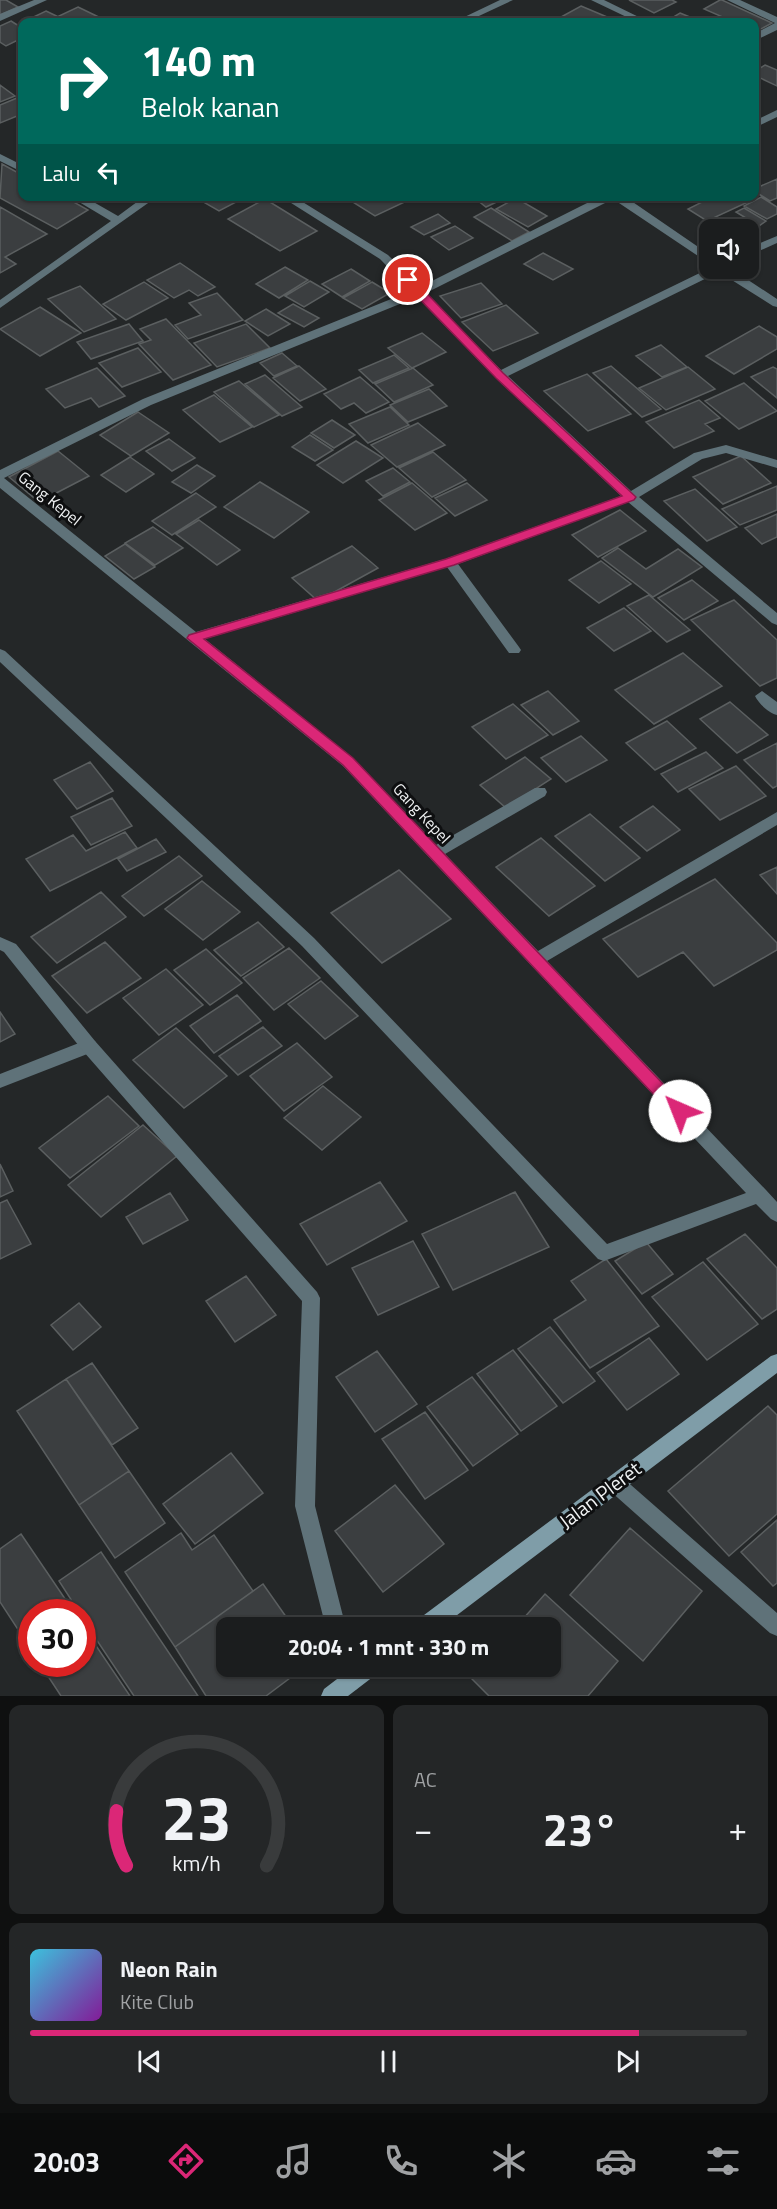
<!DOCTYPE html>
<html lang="id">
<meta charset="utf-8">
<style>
:root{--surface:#1b1d1e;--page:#242627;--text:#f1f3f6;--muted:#a0a2a4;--line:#393b3c;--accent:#db2777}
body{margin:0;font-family:"Titillium Web",sans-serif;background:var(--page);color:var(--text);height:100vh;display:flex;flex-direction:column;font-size:22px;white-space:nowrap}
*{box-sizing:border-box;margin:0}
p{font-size:20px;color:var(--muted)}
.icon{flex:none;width:33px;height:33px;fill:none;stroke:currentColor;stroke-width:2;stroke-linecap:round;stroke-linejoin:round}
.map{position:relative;height:1696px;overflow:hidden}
.details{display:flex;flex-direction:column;gap:9px;padding:9px;background:#0f1010;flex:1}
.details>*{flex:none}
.guide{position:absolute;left:18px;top:18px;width:741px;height:183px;border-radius:12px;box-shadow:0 2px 4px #0004,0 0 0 2px var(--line);background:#00695c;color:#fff;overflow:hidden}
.tools{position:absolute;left:699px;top:219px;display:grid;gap:12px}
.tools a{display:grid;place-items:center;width:60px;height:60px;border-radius:12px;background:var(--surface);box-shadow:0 2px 4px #0004,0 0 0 2px var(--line);font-size:30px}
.speed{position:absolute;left:18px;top:1599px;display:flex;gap:12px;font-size:30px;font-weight:700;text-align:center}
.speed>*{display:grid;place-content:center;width:78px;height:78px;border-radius:50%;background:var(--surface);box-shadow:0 2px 4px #0004,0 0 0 2px var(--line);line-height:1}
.speed .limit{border:9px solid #d22;background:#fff;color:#111}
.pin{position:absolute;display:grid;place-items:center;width:51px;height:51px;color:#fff;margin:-26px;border:3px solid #fff;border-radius:50%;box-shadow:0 2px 6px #0007}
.me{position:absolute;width:66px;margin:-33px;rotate:316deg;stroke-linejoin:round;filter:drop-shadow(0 0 4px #0008)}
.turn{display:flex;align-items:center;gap:21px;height:126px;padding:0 24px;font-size:27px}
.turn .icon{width:78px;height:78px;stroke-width:2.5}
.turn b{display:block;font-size:42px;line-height:51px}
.then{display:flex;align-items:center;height:57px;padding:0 24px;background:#0003;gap:12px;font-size:22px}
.big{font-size:45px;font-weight:700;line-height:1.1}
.details .tile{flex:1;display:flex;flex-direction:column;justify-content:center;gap:9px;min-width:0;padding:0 21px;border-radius:12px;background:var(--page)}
.details .dial{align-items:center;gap:0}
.dial svg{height:156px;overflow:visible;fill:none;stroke:var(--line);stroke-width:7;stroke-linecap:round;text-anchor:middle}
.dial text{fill:var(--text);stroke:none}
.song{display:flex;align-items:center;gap:18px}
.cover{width:72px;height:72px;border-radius:9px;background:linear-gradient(135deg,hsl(190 70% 55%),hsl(290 70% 35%))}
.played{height:6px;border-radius:3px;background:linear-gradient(90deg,var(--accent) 85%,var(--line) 85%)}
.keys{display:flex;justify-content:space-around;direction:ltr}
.heat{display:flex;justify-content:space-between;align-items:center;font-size:33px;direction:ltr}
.details .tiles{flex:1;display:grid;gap:9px;grid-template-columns:1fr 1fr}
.tile:last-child{grid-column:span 2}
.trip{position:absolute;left:216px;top:1617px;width:345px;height:60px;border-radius:12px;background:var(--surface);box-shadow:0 2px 4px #0004,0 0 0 2px var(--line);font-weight:700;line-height:60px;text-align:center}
.tab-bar{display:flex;height:96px;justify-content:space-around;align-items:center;background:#0b0c0c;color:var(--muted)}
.tab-bar .icon{width:42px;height:42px}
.tab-bar .current{color:var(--accent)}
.tab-bar b{font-size:27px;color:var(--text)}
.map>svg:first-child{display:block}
.building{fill:#3b3e40;stroke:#5b5f60;stroke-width:1.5}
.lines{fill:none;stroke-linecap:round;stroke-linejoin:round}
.lane{fill:#5f7279;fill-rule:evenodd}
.street{fill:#5f7279;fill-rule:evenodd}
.secondary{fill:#7f9da8;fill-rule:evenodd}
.route{fill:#db2777;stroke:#8e194d;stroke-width:1.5}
.labels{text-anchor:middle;stroke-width:6;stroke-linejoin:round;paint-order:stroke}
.street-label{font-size:16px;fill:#f1f3f4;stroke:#0e0f10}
.near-street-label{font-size:20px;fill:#f1f3f4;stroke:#0e0f10}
</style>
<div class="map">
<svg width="777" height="1696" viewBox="0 0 777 1696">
<rect width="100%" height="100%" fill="#242728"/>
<path class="building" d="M0,0H6L18,7L0,15Z
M629,0H672L676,2L654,13Z
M720,0H722L772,23L755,32L754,22H734L704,9Z
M581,6L619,22H552Z
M78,7L109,22H72L59,16Z
M46,11L69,22L21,23Z
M680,13L702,22H665Z
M11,21L22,28V38L6,46L0,42V26Z
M765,65L777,70V86L754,75V72Z
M0,85L15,96L0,102Z
M17,98L22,103V114L0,123V105Z
M2,164L22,175V196H63L88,210L57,229L0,198Z
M777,179V198L770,201L754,191V189Z
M193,196H234L240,200L219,211Z
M353,196H411L413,198L375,216L348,199Z
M472,196H507V197L486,207Z
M714,196H744L750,201L707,221L688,209Z
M761,197L777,207V214L767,219L744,206Z
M516,198L547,216L528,227L496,209Z
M265,199L317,231L280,251L228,219Z
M0,207L47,234L5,257L16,264L0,273Z
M491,208L529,232L512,241L474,217Z
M744,208L766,221L759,226L736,212Z
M438,214L450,223L424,235L411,227Z
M455,226L473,238L449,250L431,237Z
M543,253L573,269L553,280L524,264Z
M180,263L215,287L198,296L189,290L174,298L147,280Z
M285,267L308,280L279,298L256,284Z
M351,269L370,281L342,297L322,284Z
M310,281L329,292L304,307L285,296Z
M144,282L168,298L126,320L103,304Z
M372,282L390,293L362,309L343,298Z
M481,283L502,304L461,318L440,296Z
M80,286L116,319L84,332L48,299Z
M217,293L243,320L188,339L175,325L201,315L189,303Z
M293,304L319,318L304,327L278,313Z
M506,305L538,333L493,351L462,322Z
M40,307L81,333L40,356L0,329Z
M266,309L290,324L268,336L245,321Z
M166,319L211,365L173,380L139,344L151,340L140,329Z
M129,324L143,341L91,359L77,342Z
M246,324L270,348L217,367L194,343Z
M759,326L777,337V349L734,374L706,356Z
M422,333L446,352L412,368L388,348Z
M661,345L687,367L662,377L636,356Z
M138,348L161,372L122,387L99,363Z
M282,353L297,366L274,376L260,363Z
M394,355L409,368L373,383L359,370Z
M299,366L326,389L300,401L273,378Z
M611,366L661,409L642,417L593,373Z
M688,367L715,389L666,410L639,388Z
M773,367L777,369V398L751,377Z
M97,368L125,396L99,407L91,398L65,408L46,389Z
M413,368L433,385L394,402L375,384Z
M587,374L631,414L588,431L544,391Z
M265,375L302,407L282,416L245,384Z
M360,377L389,402L366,413L354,403L341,409L324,394Z
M239,381L279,415L254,427L214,392Z
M744,383L777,411L739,429L705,401Z
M429,389L447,406L408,422L390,405Z
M214,395L252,427L220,442L183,410Z
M699,400L720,418L705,424L714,431L674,448L646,422Z
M390,407L409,425L368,443L349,424Z
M138,412L169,433L131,456L100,435Z
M332,420L355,435L334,448L311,433Z
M418,423L445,445L397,467L371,445Z
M310,435L333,450L315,461L292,447Z
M169,439L195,458L172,471L146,451Z
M356,441L383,458L343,483L317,465Z
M58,451L89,476L39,502L9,477Z
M433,452L466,480L432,497L399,468Z
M741,456L771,483L723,504L693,477Z
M130,457L154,474L126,492L101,475Z
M197,465L215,476L191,493L172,482Z
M393,468L410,482L383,496L366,481Z
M260,482L309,512L274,538L224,507Z
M412,483L447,513L415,530L379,500Z
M467,483L487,500L455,516L435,498Z
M777,486V510L740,525L722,509Z
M695,489L737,527L707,541L664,501Z
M196,493L216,507L172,535L152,521Z
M620,510L646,531L598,557L572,535Z
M777,514V537L762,544L745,528Z
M199,520L240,550L217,565L176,534Z
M153,527L183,548L155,565L125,543Z
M125,544L155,567L134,579L105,556Z
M352,546L378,568L318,601L292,578Z
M618,548L646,569L678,549L702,567L653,597L602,558Z
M601,561L631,584L599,603L569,580Z
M692,580L718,601L684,620L658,598Z
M649,595L690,630L667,642L627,606Z
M734,600L777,640V678L760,686L691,620Z
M624,608L651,631L614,651L587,628Z
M683,653L722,686L654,724L615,690Z
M548,691L579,721L553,735L521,705Z
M730,702L768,735L737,753L700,719Z
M513,704L548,735L506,759L472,727Z
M667,721L696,748L655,770L626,743Z
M581,736L607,760L566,782L541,758Z
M777,743V786L773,788L744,760Z
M706,752L723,768L678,792L661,774Z
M525,757L551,779L506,808L480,785Z
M90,762L113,791L77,809L54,780Z
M736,766L766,796L720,820L689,789Z
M112,798L132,826L91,845L71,817Z
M653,806L680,830L647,851L620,827Z
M590,814L640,858L605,881L555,836Z
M125,832L137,848L50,891L26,859L73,835L86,851Z
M541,838L595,886L549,916L496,867Z
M156,839L166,852L127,871L118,859Z
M179,856L202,876L144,916L122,896Z
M777,867V894L760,875Z
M399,870L451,919L382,963L331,913Z
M715,879L777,943V950L714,986L683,952L638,977L603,939Z
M202,881L240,912L203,940L165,909Z
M101,892L126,917L57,963L31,937Z
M258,922L284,947L241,976L214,950Z
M105,942L141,978L87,1013L52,976Z
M289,948L320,978L274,1010L243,978Z
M206,949L242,983L210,1005L174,970Z
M166,969L203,1005L159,1035L123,998Z
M321,981L358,1016L325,1039L288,1004Z
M237,995L261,1021L214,1053L190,1026Z
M0,1012L15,1034L0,1042Z
M263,1027L282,1046L238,1075L219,1056Z
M176,1028L227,1076L184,1108L133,1060Z
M297,1043L332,1077L284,1111L250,1076Z
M323,1086L361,1117L322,1150L284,1118Z
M108,1096L139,1126L70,1178L39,1148Z
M143,1125L177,1156L101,1217L68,1185Z
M0,1164L13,1191L0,1197Z
M380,1182L407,1221L327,1265L300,1224Z
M515,1192L549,1247L453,1290L422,1234Z
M170,1193L188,1220L143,1244L126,1217Z
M7,1200L31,1244L0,1259V1203Z
M745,1234L777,1268V1309L762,1319L707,1259Z
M413,1241L439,1287L378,1315L352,1268Z
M646,1242L673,1274L642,1294L615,1261Z
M606,1259L659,1326L590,1368L554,1320L586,1300L571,1281Z
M703,1262L758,1324L707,1360L652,1297Z
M246,1276L276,1315L235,1342L206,1301Z
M79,1303L101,1327L73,1350L51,1325Z
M550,1327L595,1381L563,1403L518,1349Z
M649,1338L679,1374L627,1410L597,1373Z
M513,1350L557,1406L521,1431L477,1374Z
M377,1351L417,1404L375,1432L336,1377Z
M92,1363L138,1428L112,1445L66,1379Z
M472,1377L518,1434L473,1466L427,1407Z
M66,1379L129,1471L79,1505L17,1411Z
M768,1406L777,1415V1514L729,1556L668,1491Z
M425,1412L468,1470L425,1499L382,1439Z
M231,1453L263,1493L195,1544L163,1504Z
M129,1471L165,1523L115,1558L79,1505Z
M395,1485L444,1544L383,1592L335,1531Z
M777,1520V1583L773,1586L741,1552Z
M630,1528L702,1591L643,1661L570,1595Z
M181,1533L192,1550L214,1535L253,1591L175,1647L125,1572Z
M21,1534L74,1612H32V1651L0,1602V1549Z
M101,1552L198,1696H134L82,1618V1612H79L59,1581Z
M263,1584L294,1628H226V1666H306L266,1696H206L175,1647Z
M545,1594L618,1661L588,1696H489L470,1677L480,1666H550V1628H515Z
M82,1625L130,1696H61L40,1664H82Z"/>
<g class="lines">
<path class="lane" d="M89,1039L95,1041L97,1046L95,1051L0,1088V1074Z"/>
<path class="street" d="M34,0H47L0,21V14Z
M500,0H513L466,22H454Z
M591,0H604L649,22H637Z
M727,0H740L777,17V30L754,41V34L775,23Z
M777,110V117L754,128V121Z
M0,154L22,165V172L0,161Z
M69,196H83L118,216L145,196H158L0,308V300L111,221Z
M280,196H293L388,255L420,287L601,196H624L710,255V264L613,199L426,293L501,370L710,268H730L777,299V307L773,306L719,272L508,376L631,491L694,453L726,445L777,460V468L726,453L702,459L639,497L777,613V625L772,623L628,502L458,564L519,647L521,650L519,653H509L447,567L205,639L353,758L436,845L535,788H545L547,792L545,796L445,854L538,951L777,812V825L547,961L766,1190L777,1202V1222L771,1219L756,1204L604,1261L598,1259L302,946L0,662V649L5,651L314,938L607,1244L746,1193L343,766L0,488V470L143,399L411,291L380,259ZM417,297L496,378L621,496L445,559L196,632L4,478L151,405Z
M777,236V243L748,256V248Z
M762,691L777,702V715C769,713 759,704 755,696Z
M0,937L16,944L95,1041L317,1292L320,1298L315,1506L346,1628H326L295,1506L302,1301L83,1051L4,952L0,950Z
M616,1475L623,1478L777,1613V1636L770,1633L609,1490L607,1484L609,1478Z
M336,1666H356L360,1682L357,1689L350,1692L343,1689Z"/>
<path class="secondary" d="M777,1354V1373L440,1628H413L416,1621L771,1356Z
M354,1666H381L378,1673L348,1696H321L324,1689Z"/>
</g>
<path class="route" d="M408,277L412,278L503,373L636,497L634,500L454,565L204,639L353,758L685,1107L687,1111L685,1116L680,1118L674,1116L343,765L187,638L189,635L446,559L622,496L496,378L404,283L403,280Z"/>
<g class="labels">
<g class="street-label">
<text transform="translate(50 498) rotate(39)" y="6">Gang Kepel</text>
<text transform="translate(422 813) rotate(47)" y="6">Gang Kepel</text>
</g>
<g class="near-street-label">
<text transform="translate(600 1495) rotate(-37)" y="7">Jalan Pleret</text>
</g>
</g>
</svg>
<div class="tools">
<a><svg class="icon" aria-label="sound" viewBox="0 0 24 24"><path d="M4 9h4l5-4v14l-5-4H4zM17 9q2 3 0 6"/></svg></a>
</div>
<div class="speed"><div class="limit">30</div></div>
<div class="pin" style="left:408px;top:280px;background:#d93025"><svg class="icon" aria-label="arrive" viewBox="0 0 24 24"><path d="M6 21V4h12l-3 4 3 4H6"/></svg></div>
<svg class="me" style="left:680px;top:1111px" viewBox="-20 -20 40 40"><circle r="19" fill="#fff"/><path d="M0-13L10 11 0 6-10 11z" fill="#db2777"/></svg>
<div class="trip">20:04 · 1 mnt · 330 m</div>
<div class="guide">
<div class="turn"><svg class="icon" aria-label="right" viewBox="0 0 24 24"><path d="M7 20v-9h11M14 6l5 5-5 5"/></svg><div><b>140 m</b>Belok kanan</div></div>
<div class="then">Lalu<svg class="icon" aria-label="left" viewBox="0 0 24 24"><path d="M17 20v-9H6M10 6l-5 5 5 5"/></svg></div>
</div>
</div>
<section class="details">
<div class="tiles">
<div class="tile dial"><svg viewBox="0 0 100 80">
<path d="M14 69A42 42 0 1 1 86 69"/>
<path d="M14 69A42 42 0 0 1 9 41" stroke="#db2777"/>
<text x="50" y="56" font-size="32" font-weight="700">23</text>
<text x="50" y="72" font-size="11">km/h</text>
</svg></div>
<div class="tile"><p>AC</p>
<div class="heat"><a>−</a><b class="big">23°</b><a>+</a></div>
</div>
<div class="tile">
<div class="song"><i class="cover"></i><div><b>Neon Rain</b><p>Kite Club</p></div></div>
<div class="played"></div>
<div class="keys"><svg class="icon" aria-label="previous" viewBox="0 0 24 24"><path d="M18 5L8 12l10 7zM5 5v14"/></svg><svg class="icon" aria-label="pause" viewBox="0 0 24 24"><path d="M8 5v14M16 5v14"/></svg><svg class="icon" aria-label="next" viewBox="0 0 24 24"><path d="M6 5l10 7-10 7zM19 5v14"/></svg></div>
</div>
</div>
</section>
<nav class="tab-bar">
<b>20:03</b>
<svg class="icon current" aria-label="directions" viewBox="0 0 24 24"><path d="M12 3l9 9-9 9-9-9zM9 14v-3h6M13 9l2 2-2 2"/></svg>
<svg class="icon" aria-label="music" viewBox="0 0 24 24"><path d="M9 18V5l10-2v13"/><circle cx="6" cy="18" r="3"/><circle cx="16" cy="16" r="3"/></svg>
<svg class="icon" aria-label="phone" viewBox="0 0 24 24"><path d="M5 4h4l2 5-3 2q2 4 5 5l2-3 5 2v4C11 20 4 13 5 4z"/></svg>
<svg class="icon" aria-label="climate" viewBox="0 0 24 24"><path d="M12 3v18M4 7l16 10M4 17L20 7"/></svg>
<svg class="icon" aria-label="car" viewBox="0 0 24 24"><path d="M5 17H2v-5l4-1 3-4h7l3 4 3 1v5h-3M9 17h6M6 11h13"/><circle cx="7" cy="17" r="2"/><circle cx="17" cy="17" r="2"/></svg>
<svg class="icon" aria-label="filters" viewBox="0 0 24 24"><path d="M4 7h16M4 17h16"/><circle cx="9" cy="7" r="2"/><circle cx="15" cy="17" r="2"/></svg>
</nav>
